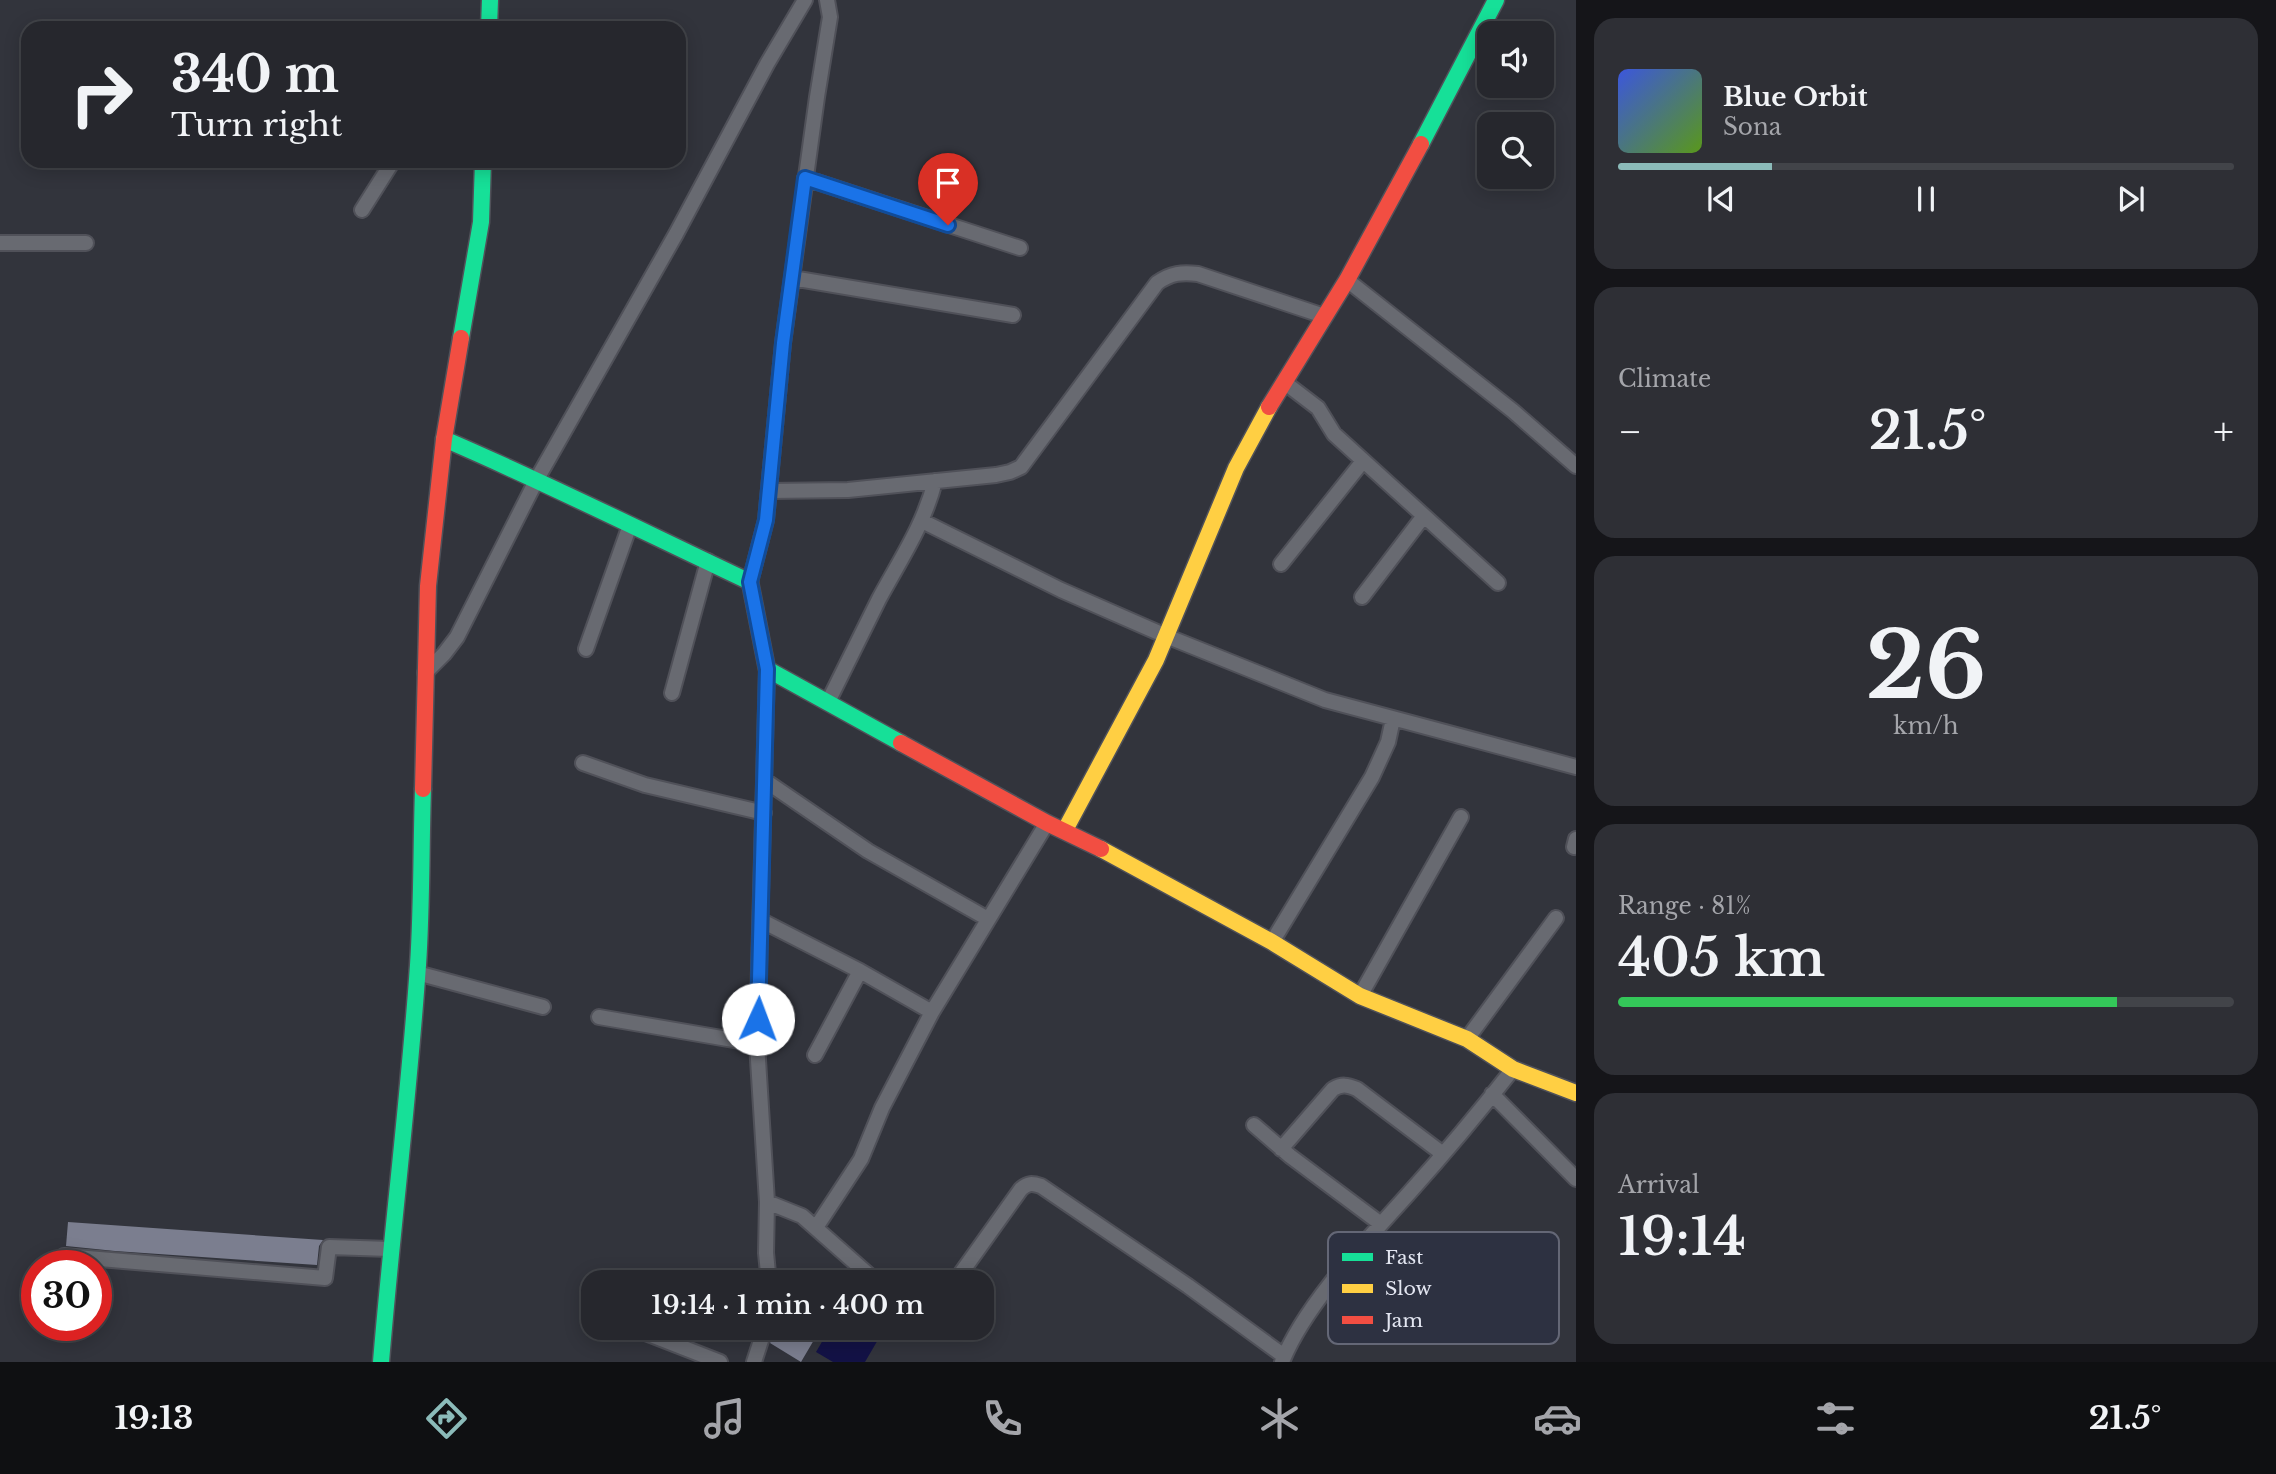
<!DOCTYPE html>
<meta charset="utf-8">
<style>
:root{--surface:#26272d;--page:#2e2f35;--text:#f1f3f6;--muted:#a4a5aa;--line:#424449;--accent:#8bbbb9}
body{margin:0;font-family:"Libre Baskerville",serif;background:var(--page);color:var(--text);height:100vh;display:flex;flex-direction:column;font-size:26px;white-space:nowrap}
*{box-sizing:border-box;margin:0}
p{font-size:23px;color:var(--muted)}
.icon{flex:none;width:38px;height:38px;fill:none;stroke:currentColor;stroke-width:2;stroke-linecap:round;stroke-linejoin:round}
.map{position:relative;flex:1;overflow:hidden}
.details{display:flex;flex-direction:column;gap:18px;padding:18px;background:#151519;width:700px}
.details>*{flex:none}
.hud{position:absolute;left:21px;top:21px;width:665px;height:147px;border-radius:21px;box-shadow:0 4px 18px #0003,0 0 0 2px var(--line);background:#26272d;color:var(--text);overflow:hidden}
.controls{position:absolute;left:1477px;top:21px;display:grid;gap:14px}
.controls a{display:grid;place-items:center;width:77px;height:77px;border-radius:14px;background:var(--surface);box-shadow:0 4px 18px #0003,0 0 0 2px var(--line);font-size:35px}
.speed{position:absolute;left:21px;top:1250px;display:flex;gap:14px;font-size:35px;font-weight:700;text-align:center}
.speed>*{display:grid;place-content:center;width:91px;height:91px;border-radius:50%;background:var(--surface);box-shadow:0 4px 18px #0003,0 0 0 2px var(--line);line-height:1}
.speed .limit{border:10px solid #d22;background:#fff;color:#111}
.pin{position:absolute;display:grid;place-items:center;width:60px;height:60px;color:#fff;margin:-72px -30px;border-radius:50% 50% 50% 0;rotate:-45deg;box-shadow:0 0 7px #0007}
.pin .icon{rotate:45deg}
.me{position:absolute;width:77px;margin:-38px;rotate:2deg;stroke-linejoin:round;filter:drop-shadow(0 0 5px #0008)}
.turn{display:flex;align-items:center;gap:24px;height:147px;padding:0 35px;font-size:32px}
.turn .icon{width:91px;height:91px;stroke-width:2.5}
.turn b{display:block;font-size:49px;line-height:60px}
.big{font-size:52px;font-weight:600;line-height:1.1}
.details .tile{flex:1;display:flex;flex-direction:column;justify-content:center;gap:10px;min-width:0;padding:0 24px;border-radius:21px;background:var(--page)}
.details .dial{align-items:center;gap:0}
.dial b{font-size:91px;line-height:1}
.song{display:flex;align-items:center;gap:21px}
.cover{width:84px;height:84px;border-radius:10px;background:linear-gradient(135deg,hsl(230 70% 55%),hsl(90 70% 35%))}
.played{height:7px;border-radius:4px;background:linear-gradient(90deg,var(--accent) 25%,var(--line) 25%)}
.keys{display:flex;justify-content:space-around;direction:ltr}
.heat{display:flex;justify-content:space-between;align-items:center;font-size:38px;direction:ltr}
.charge{height:10px;border-radius:5px;background:linear-gradient(90deg,#34c759 81%,var(--line) 0)}
.trip{position:absolute;left:581px;top:1270px;width:413px;height:70px;border-radius:21px;background:var(--surface);box-shadow:0 4px 18px #0003,0 0 0 2px var(--line);font-weight:600;line-height:70px;text-align:center}
.tabs{display:flex;height:112px;justify-content:space-around;align-items:center;background:#0f1012;color:var(--muted)}
.tabs .icon{width:49px;height:49px}
.tabs .selected{color:var(--accent)}
.tabs b{font-size:32px;color:var(--text)}
main{display:flex;flex:1;min-height:0}
.map>svg:first-child{display:block}
.water{fill:#131246}
.building{fill:#7b7e8f}
.lines{fill:none;stroke-linecap:round;stroke-linejoin:round}
.street-casing{stroke:#505159;stroke-width:18}
.fast-casing{stroke:#505159;stroke-width:19}
.slow-casing{stroke:#505159;stroke-width:19}
.jam-casing{stroke:#505159;stroke-width:19}
.street{stroke:#686a71;stroke-width:14}
.fast{stroke:#16e098;stroke-width:16}
.slow{stroke:#ffcf43;stroke-width:16}
.jam{stroke:#f24e42;stroke-width:16}
.route-casing{stroke:#114b97;stroke-width:18}
.route{stroke:#1a73e8;stroke-width:12}
.key{fill:#2d3141;stroke:#646776;stroke-width:2}
.key-label{font-size:19px;fill:#e3e6f1}
</style>
<main>
<div class="map">
<svg width="1576" height="1362" viewBox="0 0 1576 1362">
<rect width="100%" height="100%" fill="#32343c"/>
<path class="water" d="M830,1328H866L879,1338L865,1362H833L816,1352Z"/>
<path class="building" d="M68,1222L323,1240L319,1246L317,1265L115,1251L66,1246Z
M779,1328H821L801,1362L770,1343Z"/>
<g class="lines">
<g class="street-casing">
<path id="street" d="M805,178L1020,248
M362,210L393,161
M0,243H86
M792,278L1013,315
M1347,280L1513,411L1576,466
M1284,382L1318,408L1334,434L1498,583
M769,491L848,490L996,475L1010,472L1021,467L1157,283C1171,273 1182,272 1198,274L1324,316
M922,521L1061,590L1166,636L1325,700L1576,767
M1281,564L1363,461
M750,582L766,520L783,343L817,97L830,17L827,0
M1362,597L1423,517
M586,649L630,525
M767,669L757,1044L767,1202L766,1253L769,1283
M425,673L444,654L457,637L537,479L676,234L767,64L805,0
M672,693L708,561
M828,702C845,668 862,633 879,599C900,560 924,525 935,481
M583,763L645,785L764,813
M764,780L868,851L988,919
M1574,847L1576,839
M762,921L860,971L932,1012
M1272,942L1372,777L1388,742L1393,719
M417,973L543,1007
M1360,996L1461,817
M599,1017L757,1044
M1467,1039L1556,918
M815,1055L860,971
M1492,1094L1576,1179
M1254,1125L1290,1156L1381,1224
M1281,1149L1333,1089C1342,1084 1347,1085 1357,1089L1443,1154
M767,1202L802,1216L878,1283
M817,1226L861,1159L882,1108L932,1012L1047,823
M64,1256L325,1278L329,1247L390,1249
M954,1283L1021,1189C1028,1183 1032,1183 1041,1186L1188,1286L1284,1356
M633,1328L720,1362
M754,1362L765,1328
M1282,1362C1305,1304 1368,1239 1410,1192C1446,1152 1480,1111 1513,1069"/>
</g>
<g class="fast-casing">
<path id="fast" d="M489,28L490,0
M1421,144L1496,0
M461,338L481,222L483,161
M444,439C547,483 648,534 750,582L767,669L901,743
M381,1362C392,1229 409,1097 418,965C422,906 421,848 423,789"/>
</g>
<g class="slow-casing">
<path id="slow" d="M1065,830L1156,660L1236,468L1269,407
M1101,849L1272,942L1360,996L1467,1039L1513,1069L1576,1093"/>
</g>
<g class="jam-casing">
<path id="jam" d="M1269,407L1347,280L1421,144
M901,743L1047,823L1101,849
M423,789L428,586L444,439L461,338"/>
</g>
<use href="#street" class="street"/>
<use href="#fast" class="fast"/>
<use href="#slow" class="slow"/>
<use href="#jam" class="jam"/>
</g>
<g class="lines">
<g class="route-casing">
<path id="route" d="M758,1019L767,669L750,582L766,520L783,343L805,178L948,225"/>
</g>
<use href="#route" class="route"/>
</g>
<rect x="1328" y="1232" width="231" height="112" rx="10" class="key"/>
<rect x="1342" y="1253" width="31" height="8" fill="#16e098"/>
<rect x="1342" y="1284" width="31" height="9" fill="#ffcf43"/>
<rect x="1342" y="1316" width="31" height="8" fill="#f24e42"/>
<g class="key-label">
<text x="1385" y="1264">Fast</text>
<text x="1385" y="1295">Slow</text>
<text x="1385" y="1327">Jam</text>
</g>
</svg>
<div class="controls">
<a><svg class="icon" aria-label="sound" viewBox="0 0 24 24"><path d="M4 9h4l5-4v14l-5-4H4zM17 9q2 3 0 6"/></svg></a>
<a><svg class="icon" aria-label="search" viewBox="0 0 24 24"><circle cx="10" cy="10" r="6"/><path d="M15 15l6 6"/></svg></a>
</div>
<div class="speed"><div class="limit">30</div></div>
<div class="pin" style="left:948px;top:225px;background:#d93025"><svg class="icon" aria-label="arrive" viewBox="0 0 24 24"><path d="M6 21V4h12l-3 4 3 4H6"/></svg></div>
<svg class="me" style="left:758px;top:1019px" viewBox="-20 -20 40 40"><circle r="19" fill="#fff"/><path d="M0-13L10 11 0 6-10 11z" fill="#1a73e8"/></svg>
<div class="trip">19:14 · 1 min · 400 m</div>
<div class="hud">
<div class="turn"><svg class="icon" aria-label="right" viewBox="0 0 24 24"><path d="M7 20v-9h11M14 6l5 5-5 5"/></svg><div><b>340 m</b>Turn right</div></div>
</div>
</div>
<section class="details">
<div class="tile">
<div class="song"><i class="cover"></i><div><b>Blue Orbit</b><p>Sona</p></div></div>
<div class="played"></div>
<div class="keys"><svg class="icon" aria-label="previous" viewBox="0 0 24 24"><path d="M18 5L8 12l10 7zM5 5v14"/></svg><svg class="icon" aria-label="pause" viewBox="0 0 24 24"><path d="M8 5v14M16 5v14"/></svg><svg class="icon" aria-label="next" viewBox="0 0 24 24"><path d="M6 5l10 7-10 7zM19 5v14"/></svg></div>
</div>
<div class="tile"><p>Climate</p>
<div class="heat"><a>−</a><b class="big">21.5°</b><a>+</a></div>
</div>
<div class="tile dial"><b>26</b><p>km/h</p></div>
<div class="tile"><p>Range · 81%</p><b class="big">405 km</b><div class="charge"></div></div>
<div class="tile"><p>Arrival</p><b class="big">19:14</b></div>
</section>
</main>
<nav class="tabs">
<b>19:13</b>
<svg class="icon selected" aria-label="directions" viewBox="0 0 24 24"><path d="M12 3l9 9-9 9-9-9zM9 14v-3h6M13 9l2 2-2 2"/></svg>
<svg class="icon" aria-label="music" viewBox="0 0 24 24"><path d="M9 18V5l10-2v13"/><circle cx="6" cy="18" r="3"/><circle cx="16" cy="16" r="3"/></svg>
<svg class="icon" aria-label="phone" viewBox="0 0 24 24"><path d="M5 4h4l2 5-3 2q2 4 5 5l2-3 5 2v4C11 20 4 13 5 4z"/></svg>
<svg class="icon" aria-label="climate" viewBox="0 0 24 24"><path d="M12 3v18M4 7l16 10M4 17L20 7"/></svg>
<svg class="icon" aria-label="car" viewBox="0 0 24 24"><path d="M5 17H2v-5l4-1 3-4h7l3 4 3 1v5h-3M9 17h6M6 11h13"/><circle cx="7" cy="17" r="2"/><circle cx="17" cy="17" r="2"/></svg>
<svg class="icon" aria-label="filters" viewBox="0 0 24 24"><path d="M4 7h16M4 17h16"/><circle cx="9" cy="7" r="2"/><circle cx="15" cy="17" r="2"/></svg>
<b>21.5°</b>
</nav>
